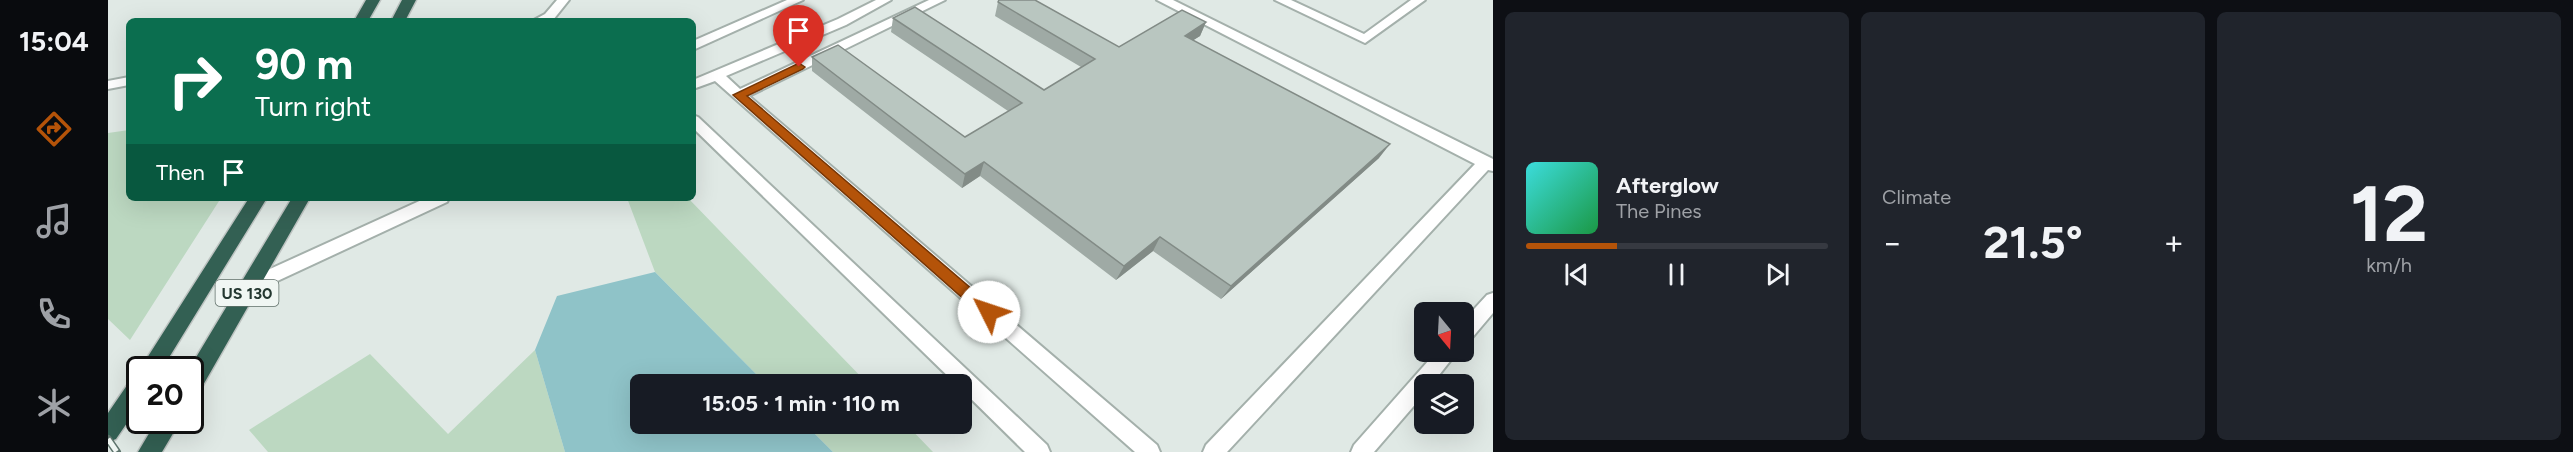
<!DOCTYPE html>
<meta charset="utf-8">
<style>
:root{--surface:#171b24;--page:#20242c;--text:#f1f3f6;--muted:#9ea1a6;--line:#363941;--accent:#b45309}
body{margin:0;font-family:Figtree,sans-serif;background:var(--page);color:var(--text);height:100vh;display:flex;flex-direction:column;font-size:22px;white-space:nowrap}
*{box-sizing:border-box;margin:0}
p{font-size:20px;color:var(--muted)}
.icon{flex:none;width:33px;height:33px;fill:none;stroke:currentColor;stroke-width:2;stroke-linecap:round;stroke-linejoin:round}
.map{position:relative;flex:1;overflow:hidden}
.details{display:flex;flex-direction:column;gap:12px;padding:12px;background:#0d0f14;width:1080px}
.details>*{flex:none}
.banner{position:absolute;left:18px;top:18px;width:570px;height:183px;border-radius:9px;box-shadow:0 6px 24px #0002;background:#0b6e4f;color:#fff;overflow:hidden}
.needle{width:39px;rotate:162deg}
.controls{position:absolute;left:1306px;top:302px;display:grid;gap:12px}
.controls a{display:grid;place-items:center;width:60px;height:60px;border-radius:9px;background:var(--surface);box-shadow:0 6px 24px #0002;font-size:30px}
.speed{position:absolute;left:18px;top:356px;display:flex;gap:12px;font-size:30px;font-weight:700;text-align:center}
.speed>*{display:grid;place-content:center;width:78px;height:78px;border-radius:50%;background:var(--surface);box-shadow:0 6px 24px #0002;line-height:1}
.speed .limit{border:3px solid #111;border-radius:9px;background:#fff;color:#111}
.pin{position:absolute;display:grid;place-items:center;width:51px;height:51px;color:#fff;margin:-62px -26px;border-radius:50% 50% 50% 0;rotate:-45deg;box-shadow:0 0 6px #0007}
.pin .icon{rotate:45deg}
.me{position:absolute;width:66px;margin:-33px;rotate:311deg;stroke-linejoin:round;filter:drop-shadow(0 0 4px #0008)}
.turn{display:flex;align-items:center;gap:21px;height:126px;padding:0 30px;font-size:27px}
.turn .icon{width:78px;height:78px;stroke-width:2.5}
.turn b{display:block;font-size:42px;line-height:51px}
.then{display:flex;align-items:center;height:57px;padding:0 30px;background:#0003;gap:12px;font-size:22px}
.big{font-size:45px;font-weight:700;line-height:1.1}
.details .tile{flex:1;display:flex;flex-direction:column;justify-content:center;gap:9px;min-width:0;padding:0 21px;border-radius:9px;background:var(--page)}
.details .dial{align-items:center;gap:0}
.dial b{font-size:78px;line-height:1}
.song{display:flex;align-items:center;gap:18px}
.cover{width:72px;height:72px;border-radius:9px;background:linear-gradient(135deg,hsl(180 70% 55%),hsl(140 70% 35%))}
.played{height:6px;border-radius:3px;background:linear-gradient(90deg,var(--accent) 30%,var(--line) 30%)}
.keys{display:flex;justify-content:space-around;direction:ltr}
.heat{display:flex;justify-content:space-between;align-items:center;font-size:33px;direction:ltr}
.details .tiles{flex:1;display:grid;gap:12px;grid-template-columns:repeat(3,1fr)}
.trip{position:absolute;left:522px;top:374px;width:342px;height:60px;border-radius:9px;background:var(--surface);box-shadow:0 6px 24px #0002;font-weight:700;line-height:60px;text-align:center}
main{display:flex;flex:1;min-height:0}
.tab-bar{display:flex;flex-direction:column;width:108px;justify-content:space-around;align-items:center;background:#090b0e;color:var(--muted)}
.tab-bar .icon{width:42px;height:42px}
.tab-bar .on{color:var(--accent)}
.tab-bar b{font-size:27px;color:var(--text)}
.map>svg:first-child{display:block}
.green{fill:#bcd8c1}
.water{fill:#8fc3c8}
.lines{fill:none;stroke-linecap:round;stroke-linejoin:round}
.lane-casing{stroke:#a4b0ab;stroke-width:4}
.highway-casing{stroke:#bdc3c1;stroke-width:3}
.lane{fill:#fff;fill-rule:evenodd}
.highway{fill:#336053;fill-rule:evenodd}
.rail-casing{stroke:#5d736c;stroke-width:8}
.rail{stroke:#f0f6f3;stroke-width:5;stroke-dasharray:15;stroke-linecap:butt}
.wall{fill:#9faaa5}
.shaded-wall{fill:#828b86}
.building{fill:#b9c6c0;stroke:#828b86;stroke-width:1.5}
.route{fill:#b45309;stroke:#753606;stroke-width:1.5}
.labels{text-anchor:middle;stroke-width:6;stroke-linejoin:round;paint-order:stroke}
.shield{fill:#f0f6f3;stroke:#60706a;stroke-width:1.5}
.shield-label{font-size:16px;font-weight:bold;fill:#233730}
</style>
<main>
<nav class="tab-bar">
<b>15:04</b>
<svg class="icon on" aria-label="directions" viewBox="0 0 24 24"><path d="M12 3l9 9-9 9-9-9zM9 14v-3h6M13 9l2 2-2 2"/></svg>
<svg class="icon" aria-label="music" viewBox="0 0 24 24"><path d="M9 18V5l10-2v13"/><circle cx="6" cy="18" r="3"/><circle cx="16" cy="16" r="3"/></svg>
<svg class="icon" aria-label="phone" viewBox="0 0 24 24"><path d="M5 4h4l2 5-3 2q2 4 5 5l2-3 5 2v4C11 20 4 13 5 4z"/></svg>
<svg class="icon" aria-label="climate" viewBox="0 0 24 24"><path d="M12 3v18M4 7l16 10M4 17L20 7"/></svg>
</nav>
<div class="map">
<svg width="1385" height="452" viewBox="0 0 1385 452">
<rect width="100%" height="100%" fill="#e0e9e5"/>
<path class="green" d="M21,130V198H113L22,340L0,319V133Z
M519,198H580L760,384H658L547,272Z
M427,350L457,452H160L141,430L262,354L340,434Z
M696,423H797L825,452H725Z"/>
<path class="water" d="M547,272L658,384H532V423H696L725,452H457L427,350L449,296Z"/>
<g class="lines">
<g class="lane-casing">
<path id="lane" d="M449,0H461L445,20L424,21L437,14Z
M679,0H695L585,50V41Z
M768,0H783L738,25L618,76L632,89L821,0H837L641,96L1049,445L1052,452H1027L607,81L585,89V80L730,19Z
M1049,0H1065L1385,159V171L1380,170L1119,452H1095L1098,445L1367,164Z
M1167,0H1183L1256,34L1303,0H1317L1257,43Z
M21,77V85L0,89V81Z
M585,115L590,117L939,445L942,452H917L854,390V384H848L585,128Z
M318,198H341L339,202L150,290L144,292L138,290L135,285L138,280Z
M1385,293V313L1363,339L1356,341V320L1379,295Z
M1329,351H1350L1324,384H1317V393L1266,452H1243L1246,445Z"/>
</g>
<g class="highway-casing">
<path id="highway" d="M258,0H272L260,21H246Z
M294,0H308L297,21H283Z
M141,198H159L54,369H32Z
M184,198H202L90,394L82,396L81,369Z
M32,376V404L8,439L0,442V413L24,378Z
M49,420H73L54,452H30Z"/>
</g>
<use href="#lane" class="lane"/>
<use href="#highway" class="highway"/>
<g class="rail-casing">
<path id="rail" d="M0,439L9,452"/>
</g>
<use href="#rail" class="rail"/>
</g>
<path class="wall" d="M890,2L1011,47L1098,22L1092,36L1085,40L1271,158L1113,299L1045,251L1008,280L872,176L854,188L704,71V57L857,137L900,111L783,32L785,18L936,90L973,67L887,16Z"/>
<path class="shaded-wall" d="M1098,22L1092,36L1070,50L1077,36Z
M1282,144L1271,158L1113,299L1123,286Z
M876,162L872,176L854,188L857,174Z
M1052,237L1045,251L1008,280L1016,266Z"/>
<path class="building" d="M891,0H927L1011,47L1074,10L1098,22L1077,36L1282,144L1123,286L1052,237L1016,266L876,162L857,174L704,57L730,45L857,137L914,103L785,18L807,7L936,90L987,59L890,2Z"/>
<path class="route" d="M691,63L697,67L695,69L639,96L886,308L889,312L886,317L881,319L876,317L625,95Z"/>
<g class="labels">
<rect class="shield" x="107.5" y="280" width="63" height="26" rx="4.5"/>
<g class="shield-label">
<text x="139" y="299">US 130</text>
</g>
</g>
</svg>
<div class="controls">
<a><svg class="needle" viewBox="-14 -14 28 28"><path d="M0-13l5 13h-10z" fill="#e53935"/><path d="M0 13l5-13h-10z" fill="#9ea1a6"/></svg></a>
<a><svg class="icon" aria-label="layers" viewBox="0 0 24 24"><path d="M12 4l9 5-9 5-9-5zM3 14l9 5 9-5"/></svg></a>
</div>
<div class="speed"><div class="limit">20</div></div>
<div class="pin" style="left:691px;top:67px;background:#d93025"><svg class="icon" aria-label="arrive" viewBox="0 0 24 24"><path d="M6 21V4h12l-3 4 3 4H6"/></svg></div>
<svg class="me" style="left:881px;top:312px" viewBox="-20 -20 40 40"><circle r="19" fill="#fff"/><path d="M0-13L10 11 0 6-10 11z" fill="#b45309"/></svg>
<div class="trip">15:05 · 1 min · 110 m</div>
<div class="banner">
<div class="turn"><svg class="icon" aria-label="right" viewBox="0 0 24 24"><path d="M7 20v-9h11M14 6l5 5-5 5"/></svg><div><b>90 m</b>Turn right</div></div>
<div class="then">Then<svg class="icon" aria-label="arrive" viewBox="0 0 24 24"><path d="M6 21V4h12l-3 4 3 4H6"/></svg></div>
</div>
</div>
<section class="details">
<div class="tiles">
<div class="tile">
<div class="song"><i class="cover"></i><div><b>Afterglow</b><p>The Pines</p></div></div>
<div class="played"></div>
<div class="keys"><svg class="icon" aria-label="previous" viewBox="0 0 24 24"><path d="M18 5L8 12l10 7zM5 5v14"/></svg><svg class="icon" aria-label="pause" viewBox="0 0 24 24"><path d="M8 5v14M16 5v14"/></svg><svg class="icon" aria-label="next" viewBox="0 0 24 24"><path d="M6 5l10 7-10 7zM19 5v14"/></svg></div>
</div>
<div class="tile"><p>Climate</p>
<div class="heat"><a>−</a><b class="big">21.5°</b><a>+</a></div>
</div>
<div class="tile dial"><b>12</b><p>km/h</p></div>
</div>
</section>
</main>
